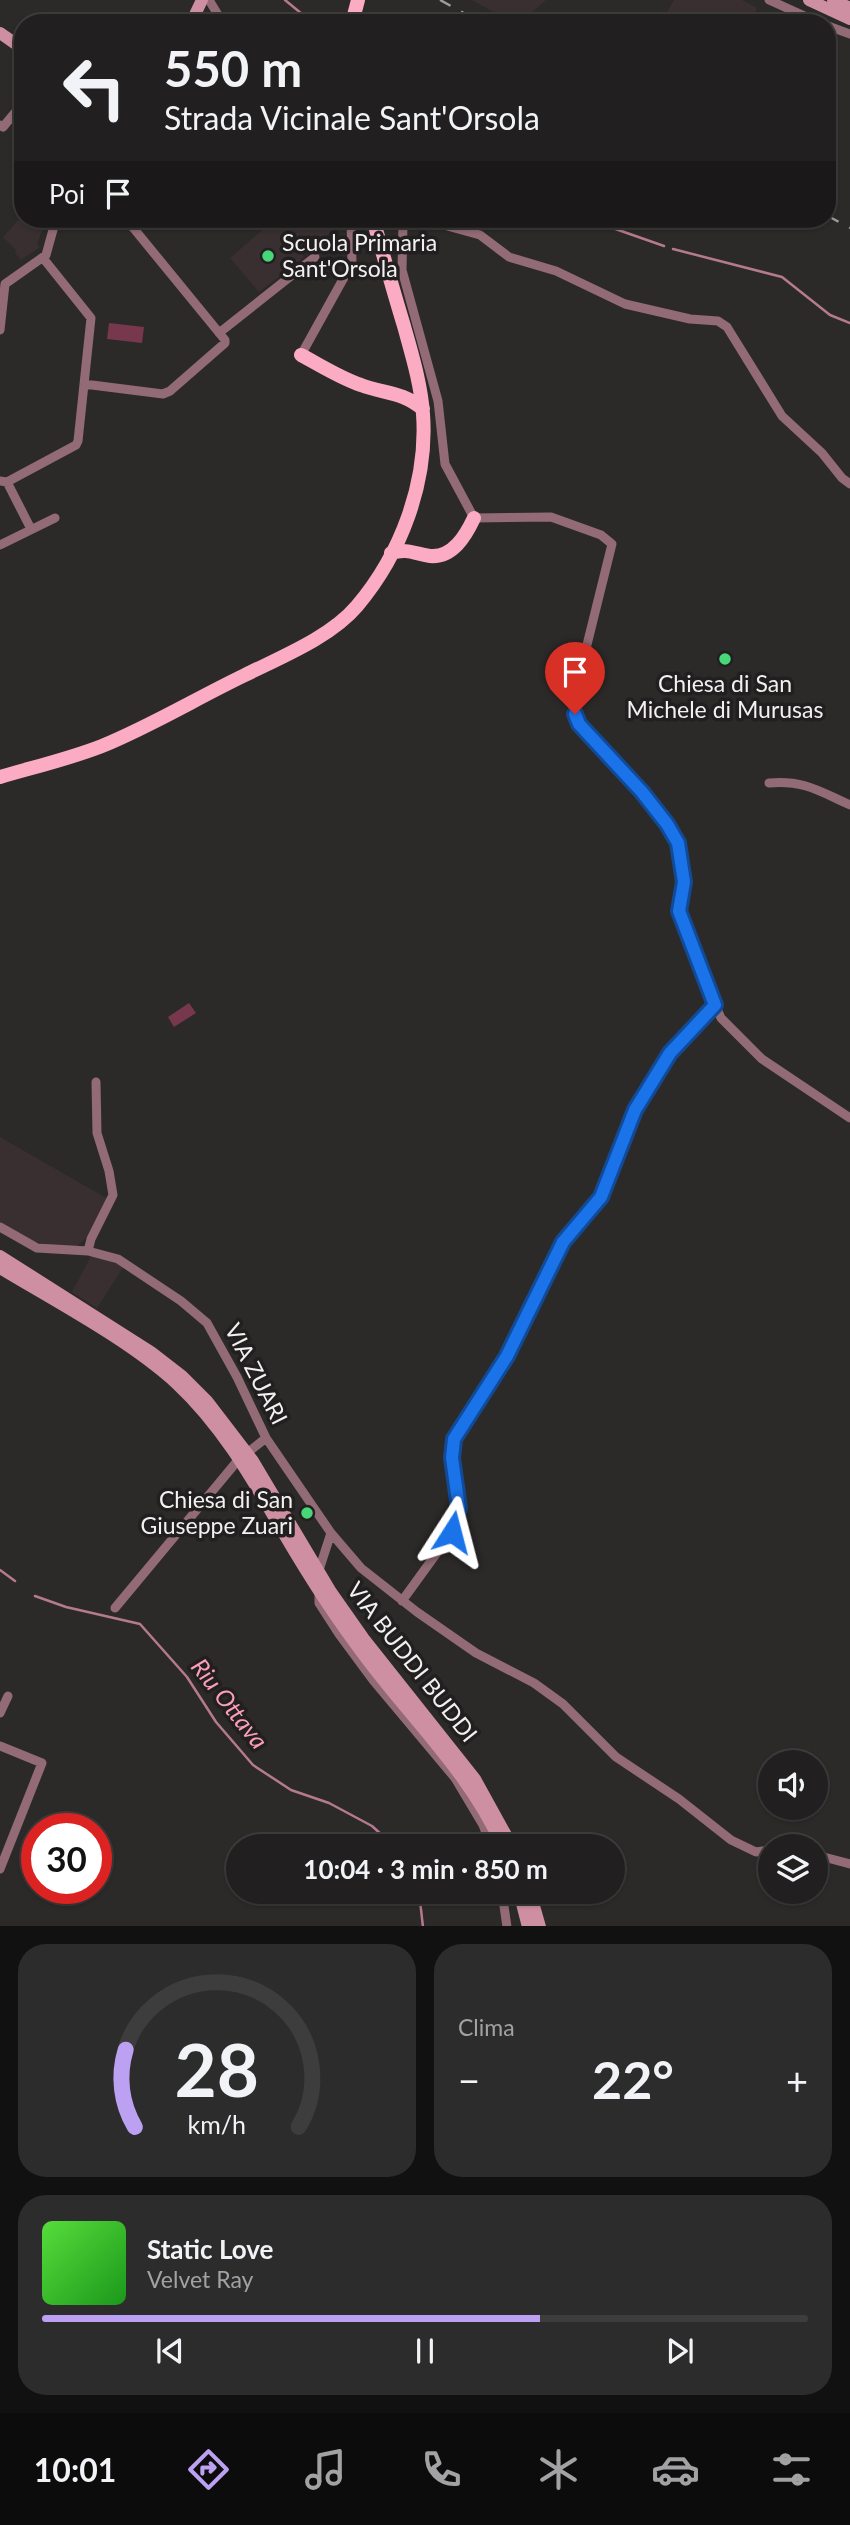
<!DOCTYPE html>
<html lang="it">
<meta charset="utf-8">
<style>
:root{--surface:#211f1f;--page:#2d2c2c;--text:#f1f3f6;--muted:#a2a2a4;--line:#3e3d3d;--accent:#bca0f2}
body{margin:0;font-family:Lato,sans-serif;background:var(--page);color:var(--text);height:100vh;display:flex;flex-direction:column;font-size:26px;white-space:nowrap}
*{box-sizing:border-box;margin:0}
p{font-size:23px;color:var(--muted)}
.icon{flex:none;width:38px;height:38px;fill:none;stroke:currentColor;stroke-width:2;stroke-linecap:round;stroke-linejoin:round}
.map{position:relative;height:1926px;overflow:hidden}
.sheet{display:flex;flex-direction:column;gap:18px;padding:18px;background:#121111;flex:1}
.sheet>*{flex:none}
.guide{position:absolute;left:14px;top:14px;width:822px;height:214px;border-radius:28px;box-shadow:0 2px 5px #0004,0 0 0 2px var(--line);background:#211f1f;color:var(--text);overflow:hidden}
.controls{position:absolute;left:758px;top:1750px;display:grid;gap:14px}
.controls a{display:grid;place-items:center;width:70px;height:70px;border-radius:50%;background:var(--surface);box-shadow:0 2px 5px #0004,0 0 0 2px var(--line);font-size:35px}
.speed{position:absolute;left:21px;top:1813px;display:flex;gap:14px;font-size:35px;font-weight:700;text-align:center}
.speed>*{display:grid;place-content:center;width:91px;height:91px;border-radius:50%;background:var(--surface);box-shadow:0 2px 5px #0004,0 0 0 2px var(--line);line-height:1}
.speed .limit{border:10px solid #d22;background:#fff;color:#111}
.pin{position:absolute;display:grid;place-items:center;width:60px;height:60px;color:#fff;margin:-72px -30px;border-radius:50% 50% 50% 0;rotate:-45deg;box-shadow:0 0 7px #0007}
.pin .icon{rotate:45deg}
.me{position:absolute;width:77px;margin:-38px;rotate:9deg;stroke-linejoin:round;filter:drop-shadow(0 0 5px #0008)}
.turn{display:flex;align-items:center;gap:24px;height:147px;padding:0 35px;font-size:32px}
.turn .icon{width:91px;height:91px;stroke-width:2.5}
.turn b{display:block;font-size:49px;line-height:60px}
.then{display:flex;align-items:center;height:66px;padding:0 35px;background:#0003;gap:14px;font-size:26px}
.big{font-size:52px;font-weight:700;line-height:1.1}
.sheet .widget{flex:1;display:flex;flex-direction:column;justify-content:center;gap:10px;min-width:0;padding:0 24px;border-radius:28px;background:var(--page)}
.sheet .dial{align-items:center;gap:0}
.dial svg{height:182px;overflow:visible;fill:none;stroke:var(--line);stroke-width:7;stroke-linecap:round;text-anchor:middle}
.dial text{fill:var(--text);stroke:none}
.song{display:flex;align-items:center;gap:21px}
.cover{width:84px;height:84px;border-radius:10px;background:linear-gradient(135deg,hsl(110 70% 55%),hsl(120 70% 35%))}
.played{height:7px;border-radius:4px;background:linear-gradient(90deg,var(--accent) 65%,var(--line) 65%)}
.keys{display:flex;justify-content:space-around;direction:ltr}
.heat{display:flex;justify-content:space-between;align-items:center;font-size:38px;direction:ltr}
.sheet .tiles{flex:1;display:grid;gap:18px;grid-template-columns:1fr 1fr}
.widget:last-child{grid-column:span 2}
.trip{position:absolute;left:226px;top:1834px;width:399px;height:70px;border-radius:35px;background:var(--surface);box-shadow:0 2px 5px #0004,0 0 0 2px var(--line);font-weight:700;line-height:70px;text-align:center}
.dock{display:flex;height:112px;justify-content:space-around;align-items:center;background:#0d0c0c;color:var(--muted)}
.dock .icon{width:49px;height:49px}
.dock .selected{color:var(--accent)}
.dock b{font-size:32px;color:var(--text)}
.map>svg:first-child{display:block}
.built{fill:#392f31}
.green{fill:#77384d}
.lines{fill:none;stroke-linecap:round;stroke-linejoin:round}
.stream{stroke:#b57a8e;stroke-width:2.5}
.street{stroke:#926b76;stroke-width:9}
.secondary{stroke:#cd8fa1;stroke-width:12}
.primary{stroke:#fbabc2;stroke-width:14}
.rail{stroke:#9f9c9c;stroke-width:2.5;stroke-dasharray:12 12;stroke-linecap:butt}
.route-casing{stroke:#114b97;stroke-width:18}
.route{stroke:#1a73e8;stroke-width:12}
.poi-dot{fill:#48d778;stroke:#221f20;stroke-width:2.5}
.labels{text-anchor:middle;stroke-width:7;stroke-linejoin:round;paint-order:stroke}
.poi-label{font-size:23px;fill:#f3f0f1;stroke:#221f20;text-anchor:start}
.street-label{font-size:23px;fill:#f3f0f1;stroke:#221f20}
.water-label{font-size:24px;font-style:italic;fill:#fb9eb9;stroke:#221f20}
</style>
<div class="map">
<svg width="850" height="1927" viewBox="0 0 850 1927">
<rect width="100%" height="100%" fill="#2c2929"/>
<path class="built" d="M472,0H546L528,16L518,23H513Z
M674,0H742L757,8L751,23H661Z
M23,215V219H46L37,244L40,247L21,260L15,253L16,250L3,237Z
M275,219H327L335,228L309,252L307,250L302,254L304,257L259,292L230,258Z
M0,1137L108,1199L90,1235L77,1246H59L26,1240L0,1224Z
M92,1254L124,1266L97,1308L72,1292Z"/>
<path class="green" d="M109,323L144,327L142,343L107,339Z
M189,1003L196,1013L174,1027L168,1017Z"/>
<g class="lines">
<path class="stream" d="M285,0L313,23
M587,219L664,246
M673,249L782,277L830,315L850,323
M0,1570L15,1581
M35,1596L66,1607L140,1624L187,1677L216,1722L253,1765L291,1790L329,1803L372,1826L394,1846
M419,1892L423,1927"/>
<path class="street" d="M209,0L223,23
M769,0L820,23
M828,26L850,34
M0,125L3,127L23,103
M399,219L403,224H440L480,235L509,257L556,271L625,304L690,319L718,321L727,327L782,416L822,453L842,478L850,484
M403,224L402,270L438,401L445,464L474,518L551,517L601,535L612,544L578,681L575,714L579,724L642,792L667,824L678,843L684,882L679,911L705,982L721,1018L762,1059L850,1118
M5,284L46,255L56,219
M0,330L5,284
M219,333L315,257
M301,355L352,263L351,219
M84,384L163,394L170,391L225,343V340L126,219
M0,481L7,482L76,445L78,441L91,318L43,258
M7,482L31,529
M0,545L55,518
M769,783C804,780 819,791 850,805
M0,1227L37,1248L88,1251L118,1259L181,1301L207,1323L237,1377L266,1438L331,1533
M88,1251L91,1239L113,1195L109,1171L97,1133L96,1082
M247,1453L266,1438
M319,1570L331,1533L361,1568L417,1612L476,1653L534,1683L563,1704L616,1757L679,1799L731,1840L756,1852L770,1850
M319,1593V1603L339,1634L373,1680L455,1778L483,1825L491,1846
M402,1601L452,1532L459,1508L451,1458L454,1439L507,1356L563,1242L601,1197L635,1110L670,1053L715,1005
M115,1608L239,1459
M0,1713L8,1696
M0,1746L42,1763L0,1869
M816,1855L850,1864
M502,1892L507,1927"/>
<path class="secondary" d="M809,0L850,19
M833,0L850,8
M191,23L202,0
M0,33L23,49
M0,1256L151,1352L182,1376L207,1401L253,1461L331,1592L364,1639L475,1779L512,1846
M0,1268C56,1302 129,1340 177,1384C223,1427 253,1481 284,1534C308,1575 334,1616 363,1654C410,1718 469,1772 502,1846
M519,1892L528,1927
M530,1892L540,1927"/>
<path class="primary" d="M352,23L358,0
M301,355C320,365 340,378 361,385C385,394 401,391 423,409
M391,553C409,548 414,554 430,556C453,558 466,535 474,518
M0,777C34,767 69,759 102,746C151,726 197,698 245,675C281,657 331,637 357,606C401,554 428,482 423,414C421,384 412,355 404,326C393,290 383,254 373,219"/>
<path class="rail" d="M440,0L482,23
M828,216L850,228"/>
</g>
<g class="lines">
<g class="route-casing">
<path id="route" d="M452,1532L459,1508L452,1458L454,1439L507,1356L563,1242L601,1197L635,1110L670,1053L715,1005L679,911L684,882L678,843L667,824L642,792L579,724L575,714"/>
</g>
<use href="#route" class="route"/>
</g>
<g class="poi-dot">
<circle cx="268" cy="256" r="7"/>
<circle cx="725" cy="659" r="7"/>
<circle cx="307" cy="1513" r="7"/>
</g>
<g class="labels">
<g class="poi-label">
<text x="282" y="251">Scuola Primaria<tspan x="282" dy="26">Sant'Orsola</tspan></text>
<text x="725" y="692" text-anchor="middle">Chiesa di San<tspan x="725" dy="26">Michele di Murusas</tspan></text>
<text x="293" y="1508" text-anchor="end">Chiesa di San<tspan x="293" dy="26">Giuseppe Zuari</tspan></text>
</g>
<g class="street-label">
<text transform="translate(256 1374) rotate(63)" y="8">VIA ZUARI</text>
<text transform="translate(412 1662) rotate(52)" y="8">VIA BUDDI BUDDI</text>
</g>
<g class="water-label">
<text transform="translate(229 1704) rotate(52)" y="8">Riu Ottava</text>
</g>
</g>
</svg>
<div class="controls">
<a><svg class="icon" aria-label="sound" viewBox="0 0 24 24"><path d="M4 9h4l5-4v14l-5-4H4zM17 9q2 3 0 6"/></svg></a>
<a><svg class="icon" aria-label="layers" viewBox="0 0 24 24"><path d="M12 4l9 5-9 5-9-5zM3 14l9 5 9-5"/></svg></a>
</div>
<div class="speed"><div class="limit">30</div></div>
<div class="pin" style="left:575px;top:714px;background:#d93025"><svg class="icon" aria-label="arrive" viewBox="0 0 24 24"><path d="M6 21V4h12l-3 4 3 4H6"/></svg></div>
<svg class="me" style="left:452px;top:1532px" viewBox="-20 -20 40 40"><path d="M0-17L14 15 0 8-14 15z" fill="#1a73e8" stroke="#fff" stroke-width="4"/></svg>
<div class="trip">10:04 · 3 min · 850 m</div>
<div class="guide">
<div class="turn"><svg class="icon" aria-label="left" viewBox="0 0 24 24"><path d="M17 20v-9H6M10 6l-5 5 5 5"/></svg><div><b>550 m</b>Strada Vicinale Sant'Orsola</div></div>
<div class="then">Poi<svg class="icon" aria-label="arrive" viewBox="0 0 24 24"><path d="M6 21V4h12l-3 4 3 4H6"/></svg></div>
</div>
</div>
<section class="sheet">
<div class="tiles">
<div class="widget dial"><svg viewBox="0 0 100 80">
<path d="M14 69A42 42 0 1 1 86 69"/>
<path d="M14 69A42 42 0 0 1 10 35" stroke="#bca0f2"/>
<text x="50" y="56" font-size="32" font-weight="700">28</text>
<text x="50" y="72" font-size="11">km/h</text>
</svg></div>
<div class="widget"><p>Clima</p>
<div class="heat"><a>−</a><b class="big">22°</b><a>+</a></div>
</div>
<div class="widget">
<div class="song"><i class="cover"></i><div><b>Static Love</b><p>Velvet Ray</p></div></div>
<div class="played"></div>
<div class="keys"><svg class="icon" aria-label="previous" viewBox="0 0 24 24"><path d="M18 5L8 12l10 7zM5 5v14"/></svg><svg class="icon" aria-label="pause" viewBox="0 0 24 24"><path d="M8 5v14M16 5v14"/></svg><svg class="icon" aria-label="next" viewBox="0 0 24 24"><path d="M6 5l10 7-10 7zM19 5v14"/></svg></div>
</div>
</div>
</section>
<nav class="dock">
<b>10:01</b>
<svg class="icon selected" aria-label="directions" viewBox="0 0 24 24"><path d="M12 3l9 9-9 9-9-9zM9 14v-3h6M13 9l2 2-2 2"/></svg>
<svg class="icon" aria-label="music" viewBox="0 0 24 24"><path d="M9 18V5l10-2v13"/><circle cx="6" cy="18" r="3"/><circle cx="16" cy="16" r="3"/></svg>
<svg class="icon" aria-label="phone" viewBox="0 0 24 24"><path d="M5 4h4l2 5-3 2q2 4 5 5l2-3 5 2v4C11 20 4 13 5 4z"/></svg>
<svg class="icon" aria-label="climate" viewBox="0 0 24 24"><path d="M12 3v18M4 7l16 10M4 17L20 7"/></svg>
<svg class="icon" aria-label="car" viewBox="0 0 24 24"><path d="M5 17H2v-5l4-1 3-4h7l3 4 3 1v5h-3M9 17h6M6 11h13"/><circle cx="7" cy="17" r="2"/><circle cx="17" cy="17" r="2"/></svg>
<svg class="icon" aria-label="filters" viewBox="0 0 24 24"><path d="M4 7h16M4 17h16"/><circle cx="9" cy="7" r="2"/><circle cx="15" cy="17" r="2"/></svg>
</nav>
